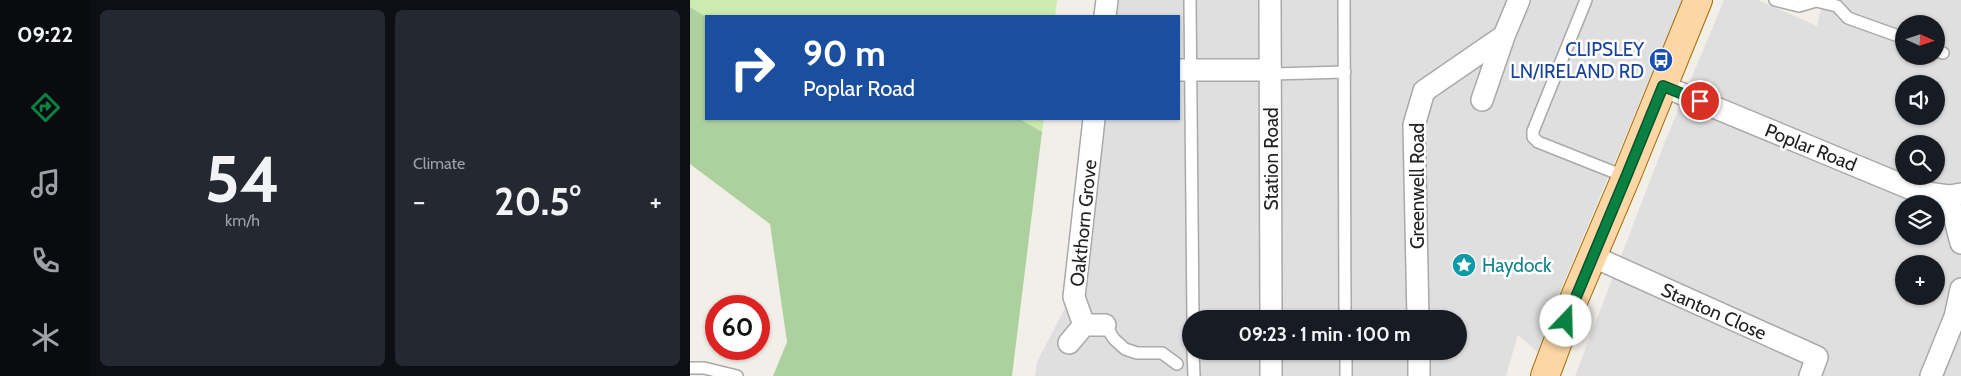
<!DOCTYPE html>
<meta charset="utf-8">
<style>
:root{--surface:#171b24;--page:#242831;--text:#f1f3f6;--muted:#9ea1a6;--accent:#0b8043}
body{margin:0;font-family:Cabin,sans-serif;background:var(--page);color:var(--text);height:100vh;display:flex;flex-direction:column;font-size:19px;white-space:nowrap}
*{box-sizing:border-box;margin:0}
p{font-size:16px;color:var(--muted)}
.icon{flex:none;width:28px;height:28px;fill:none;stroke:currentColor;stroke-width:2;stroke-linecap:round;stroke-linejoin:round}
.map{position:relative;flex:1;overflow:hidden}
.details{display:flex;flex-direction:column;gap:10px;padding:10px;background:#0d0f14;width:600px}
.details>*{flex:none}
.guide{position:absolute;left:15px;top:15px;width:475px;height:105px;border-radius:0px;box-shadow:0 1px 4px #0004;background:#1a4fa0;color:#fff;overflow:hidden}
.needle{width:32px;rotate:93deg}
.fabs{position:absolute;left:1205px;top:15px;display:grid;gap:10px}
.fabs a{display:grid;place-items:center;width:50px;height:50px;border-radius:50%;background:var(--surface);box-shadow:0 1px 4px #0004;font-size:25px}
.speed{position:absolute;left:15px;top:295px;display:flex;gap:10px;font-size:25px;font-weight:700;text-align:center}
.speed>*{display:grid;place-content:center;width:65px;height:65px;border-radius:50%;background:var(--surface);box-shadow:0 1px 4px #0004;line-height:1}
.speed .limit{border:8px solid #d22;background:#fff;color:#111}
.pin{position:absolute;display:grid;place-items:center;width:42px;height:42px;color:#fff;margin:-21px;border:2px solid #fff;border-radius:50%;box-shadow:0 1px 5px #0007}
.me{position:absolute;width:55px;margin:-28px;rotate:21deg;stroke-linejoin:round;filter:drop-shadow(0 0 4px #0008)}
.turn{display:flex;align-items:center;gap:18px;height:105px;padding:0 15px;font-size:22px}
.turn .icon{width:65px;height:65px;stroke-width:2.5}
.turn b{display:block;font-size:35px;line-height:42px}
.big{font-size:38px;font-weight:700;line-height:1.1}
.details .widget{flex:1;display:flex;flex-direction:column;justify-content:center;gap:8px;min-width:0;padding:0 18px;border-radius:8px;background:var(--page)}
.details .dial{align-items:center;gap:0}
.dial b{font-size:65px;line-height:1}
.heat{display:flex;justify-content:space-between;align-items:center;font-size:28px;direction:ltr}
.details .tiles{flex:1;display:grid;gap:10px;grid-template-columns:repeat(2,1fr)}
.trip{position:absolute;left:492px;top:310px;width:285px;height:50px;border-radius:25px;background:var(--surface);box-shadow:0 1px 4px #0004;font-weight:700;line-height:50px;text-align:center}
main{display:flex;flex:1;min-height:0}
.menu{display:flex;flex-direction:column;width:90px;justify-content:space-around;align-items:center;background:#090b0e;color:var(--muted)}
.menu .icon{width:35px;height:35px}
.menu .on{color:var(--accent)}
.menu b{font-size:22px;color:var(--text)}
.map>svg:first-child{display:block}
.residential{fill:#e0dfdf;fill-rule:evenodd}
.grass{fill:#cdebb0}
.forest{fill:#add19e}
.lines{fill:none;stroke-linecap:round;stroke-linejoin:round}
.service-casing{stroke:#a9a9a9;stroke-width:14}
.minor-casing{stroke:#a9a9a9;stroke-width:24}
.primary-casing{stroke:#a06b00;stroke-width:30}
.service{stroke:#fff;stroke-width:11}
.minor{stroke:#fff;stroke-width:21}
.primary{stroke:#fcd6a4;stroke-width:28}
.route-casing{stroke:#07532c;stroke-width:12}
.route{stroke:#0b8043;stroke-width:9}
.labels{text-anchor:middle;stroke-width:5;stroke-linejoin:round;paint-order:stroke}
.transit-label{font-size:19px;fill:#164399;stroke:#fff;text-anchor:end}
.street-label{font-size:19px;fill:#222;stroke:#fff}
.culture-label{font-size:19px;fill:#0d838f;stroke:#fff;text-anchor:start}
</style>
<main>
<nav class="menu">
<b>09:22</b>
<svg class="icon on" aria-label="directions" viewBox="0 0 24 24"><path d="M12 3l9 9-9 9-9-9zM9 14v-3h6M13 9l2 2-2 2"/></svg>
<svg class="icon" aria-label="music" viewBox="0 0 24 24"><path d="M9 18V5l10-2v13"/><circle cx="6" cy="18" r="3"/><circle cx="16" cy="16" r="3"/></svg>
<svg class="icon" aria-label="phone" viewBox="0 0 24 24"><path d="M5 4h4l2 5-3 2q2 4 5 5l2-3 5 2v4C11 20 4 13 5 4z"/></svg>
<svg class="icon" aria-label="climate" viewBox="0 0 24 24"><path d="M12 3v18M4 7l16 10M4 17L20 7"/></svg>
</nav>
<section class="details">
<div class="tiles">
<div class="widget dial"><b>54</b><p>km/h</p></div>
<div class="widget"><p>Climate</p>
<div class="heat"><a>−</a><b class="big">20.5°</b><a>+</a></div>
</div>
</div>
</section>
<div class="map">
<svg width="1271" height="376" viewBox="0 0 1271 376">
<rect width="100%" height="100%" fill="#f2efe9"/>
<path class="residential" d="M406,0H993L863,308L850,354L828,335L816,376H345L347,362L378,302L395,119H489V16H404ZM501,319H769V351H501Z
M1034,0H1068L1127,26L1133,0H1271V376H885L976,139ZM1214,24H1246V56H1214ZM1214,84H1246V116H1214ZM1214,144H1246V176H1214ZM1214,204H1246V236H1214ZM1214,264H1246V296H1214Z"/>
<path class="grass" d="M0,0H367L365,16L16,17L0,7Z
M330,119H354L352,132Z"/>
<path class="forest" d="M0,7L16,17V119H330L352,132L322,376H83L97,342L80,224L0,164Z"/>
<g class="lines">
<g class="service-casing">
<path id="service" d="M500,0L503,319
M654,0L655,319
M896,0L843,131V137L848,142L936,177
M1085,0L1109,6L1126,1L1147,6L1158,18L1214,38
M1246,51L1253,53
M582,74L655,72
M415,325L424,339L435,349L447,353H472L487,364
M503,351L504,376
M656,351V376
M0,368H14L47,376"/>
</g>
<g class="minor-casing">
<path id="minor" d="M580,0L581,319
M415,16L417,0
M489,70H581
M973,86L1229,192L1259,196L1271,194
M792,100L814,36L829,0
M1259,196L1271,243
M902,256L1127,357L1120,376
M728,319L724,125L734,91L814,36
M394,325L384,297L404,119
M379,343L394,325H415
M729,351V376
M581,376V351
M1241,376L1265,317L1271,289"/>
</g>
<g class="primary-casing">
<path id="primary" d="M855,376L882,304L936,177L1008,0"/>
</g>
<use href="#service" class="service"/>
<use href="#minor" class="minor"/>
<use href="#primary" class="primary"/>
</g>
<g class="lines">
<g class="route-casing">
<path id="route" d="M876,321L936,177L973,86L1010,101"/>
</g>
<use href="#route" class="route"/>
</g>
<defs>
<g id="bus-disc" transform="scale(1.25)"><circle r="9.5" fill="#1a4fb4" stroke="#fff"/><path d="M-5-6H5V4H4V6H2V4H-2V6H-4V4H-5ZM-3.5-4V0h7V-4ZM-3.5 1.2v1.5H-2V1.2ZM2 1.2v1.5H3.5V1.2Z" fill="#fff"/></g>
<g id="sight-disc" transform="scale(1.25)"><circle r="9.5" fill="#0f9aa8" stroke="#fff"/><path d="M0-6L1.8-2.2L6-1.7L2.9 1.2L3.7 5.4L0 3.3L-3.7 5.4L-2.9 1.2L-6-1.7L-1.8-2.2Z" fill="#fff"/></g>
</defs>
<g fill-rule="evenodd">
<use href="#bus-disc" x="971" y="60"/>
<use href="#sight-disc" x="774" y="265"/>
</g>
<g class="labels">
<g class="transit-label">
<text x="954" y="56">CLIPSLEY<tspan x="954" dy="22">LN/IRELAND RD</tspan></text>
</g>
<g class="street-label">
<text transform="translate(1121 147) rotate(22)" y="7">Poplar Road</text>
<text transform="translate(581 159) rotate(-90)" y="7">Station Road</text>
<text transform="translate(727 186) rotate(-90)" y="7">Greenwell Road</text>
<text transform="translate(393 223) rotate(-84)" y="7">Oakthorn Grove</text>
<text transform="translate(1024 311) rotate(24)" y="7">Stanton Close</text>
</g>
<g class="culture-label">
<text x="792" y="272">Haydock</text>
</g>
</g>
</svg>
<div class="fabs">
<a><svg class="needle" viewBox="-14 -14 28 28"><path d="M0-13l5 13h-10z" fill="#e53935"/><path d="M0 13l5-13h-10z" fill="#9ea1a6"/></svg></a>
<a><svg class="icon" aria-label="sound" viewBox="0 0 24 24"><path d="M4 9h4l5-4v14l-5-4H4zM17 9q2 3 0 6"/></svg></a>
<a><svg class="icon" aria-label="search" viewBox="0 0 24 24"><circle cx="10" cy="10" r="6"/><path d="M15 15l6 6"/></svg></a>
<a><svg class="icon" aria-label="layers" viewBox="0 0 24 24"><path d="M12 4l9 5-9 5-9-5zM3 14l9 5 9-5"/></svg></a>
<a>+</a>
</div>
<div class="speed"><div class="limit">60</div></div>
<div class="pin" style="left:1010px;top:101px;background:#d93025"><svg class="icon" aria-label="arrive" viewBox="0 0 24 24"><path d="M6 21V4h12l-3 4 3 4H6"/></svg></div>
<svg class="me" style="left:876px;top:321px" viewBox="-20 -20 40 40"><circle r="19" fill="#fff"/><path d="M0-13L10 11 0 6-10 11z" fill="#0b8043"/></svg>
<div class="trip">09:23 · 1 min · 100 m</div>
<div class="guide">
<div class="turn"><svg class="icon" aria-label="right" viewBox="0 0 24 24"><path d="M7 20v-9h11M14 6l5 5-5 5"/></svg><div><b>90 m</b>Poplar Road</div></div>
</div>
</div>
</main>
